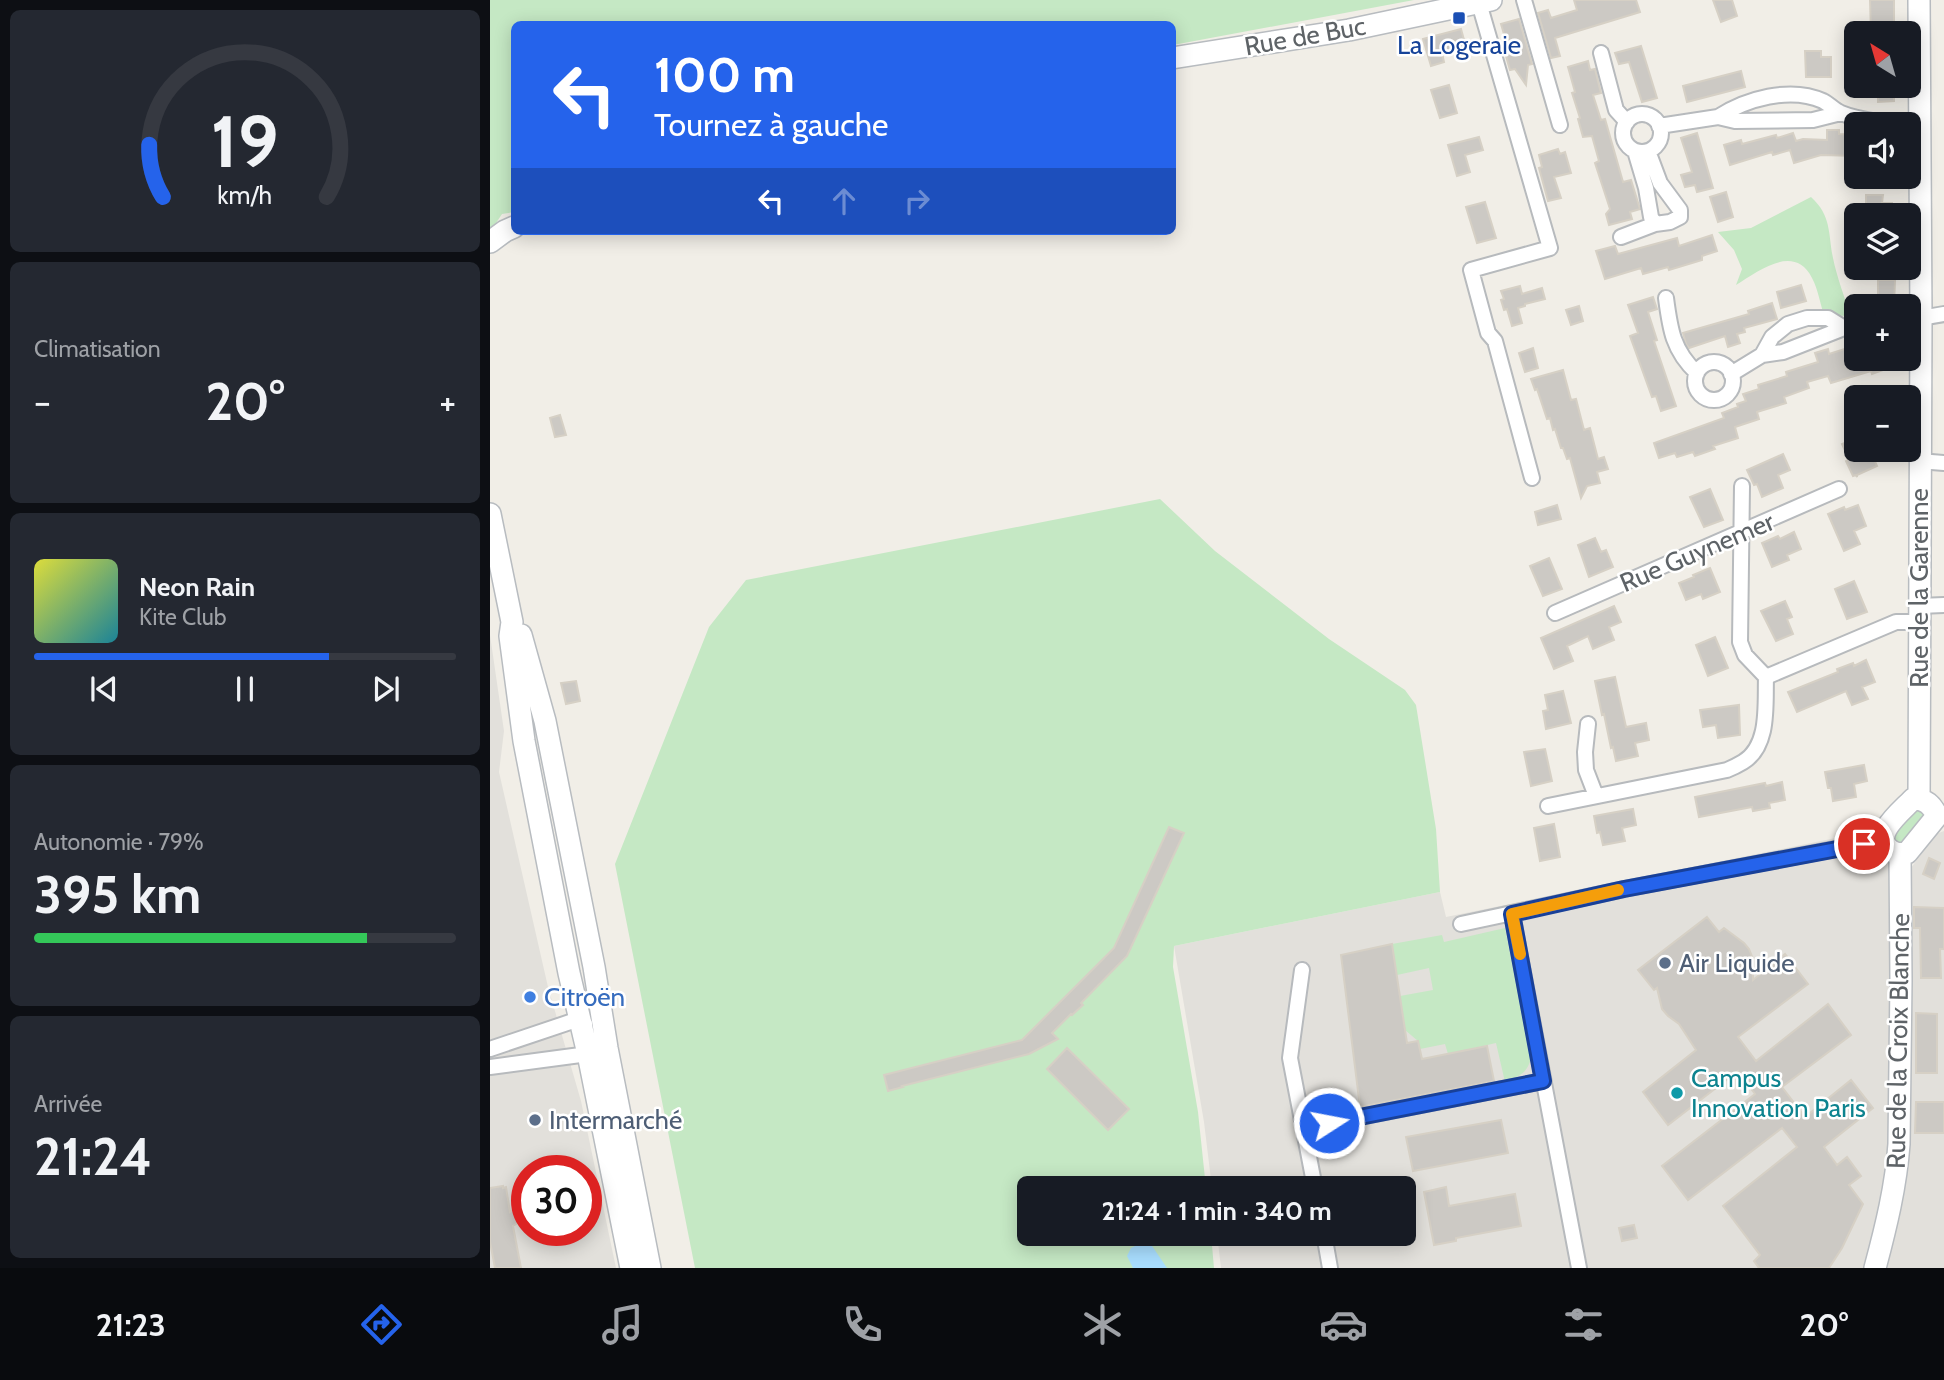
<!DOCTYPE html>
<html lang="fr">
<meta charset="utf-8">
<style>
:root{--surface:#171b24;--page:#242831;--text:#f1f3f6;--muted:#9ea1a6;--line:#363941;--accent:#2563eb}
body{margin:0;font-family:Cabin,sans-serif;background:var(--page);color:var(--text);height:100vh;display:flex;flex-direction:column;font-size:26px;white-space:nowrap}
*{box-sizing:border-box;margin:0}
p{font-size:23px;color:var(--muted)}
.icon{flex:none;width:38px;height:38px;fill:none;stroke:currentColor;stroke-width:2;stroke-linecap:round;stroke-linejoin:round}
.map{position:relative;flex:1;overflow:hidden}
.drawer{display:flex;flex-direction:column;gap:10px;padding:10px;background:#0d0f14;width:490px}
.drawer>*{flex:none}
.hud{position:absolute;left:21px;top:21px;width:665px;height:214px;border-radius:10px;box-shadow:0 4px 18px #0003;background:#2563eb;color:#fff;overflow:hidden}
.needle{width:46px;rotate:323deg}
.buttons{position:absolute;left:1354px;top:21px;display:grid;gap:14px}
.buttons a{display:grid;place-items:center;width:77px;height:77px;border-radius:10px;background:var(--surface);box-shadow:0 4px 18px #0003;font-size:35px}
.speed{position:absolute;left:21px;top:1155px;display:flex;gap:14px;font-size:35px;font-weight:700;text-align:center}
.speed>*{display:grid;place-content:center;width:91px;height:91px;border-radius:50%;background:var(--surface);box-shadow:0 4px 18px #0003;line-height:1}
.speed .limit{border:10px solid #d22;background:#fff;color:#111}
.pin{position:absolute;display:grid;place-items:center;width:60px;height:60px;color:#fff;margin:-30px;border:4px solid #fff;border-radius:50%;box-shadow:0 2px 7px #0007}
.me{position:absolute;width:77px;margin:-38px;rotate:79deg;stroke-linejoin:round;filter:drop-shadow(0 0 5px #0008)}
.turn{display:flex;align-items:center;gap:24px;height:147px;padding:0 28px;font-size:32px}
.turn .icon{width:91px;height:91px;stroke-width:2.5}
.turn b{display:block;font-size:49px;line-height:60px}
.lanes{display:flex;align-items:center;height:66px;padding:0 28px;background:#0003;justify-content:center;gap:35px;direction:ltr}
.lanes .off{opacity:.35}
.big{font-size:52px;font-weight:700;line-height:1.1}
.drawer .card{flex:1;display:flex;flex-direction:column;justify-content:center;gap:10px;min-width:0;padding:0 24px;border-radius:10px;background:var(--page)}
.drawer .dial{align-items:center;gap:0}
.dial svg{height:182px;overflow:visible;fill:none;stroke:var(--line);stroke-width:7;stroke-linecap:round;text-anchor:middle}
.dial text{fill:var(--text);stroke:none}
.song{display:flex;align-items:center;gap:21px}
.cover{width:84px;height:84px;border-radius:10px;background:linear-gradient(135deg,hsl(60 70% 55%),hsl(190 70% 35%))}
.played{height:7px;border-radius:4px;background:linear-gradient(90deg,var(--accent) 70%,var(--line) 70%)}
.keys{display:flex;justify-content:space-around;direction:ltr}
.heat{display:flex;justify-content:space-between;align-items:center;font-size:38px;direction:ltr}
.charge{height:10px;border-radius:5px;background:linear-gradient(90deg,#34c759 79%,var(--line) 0)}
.trip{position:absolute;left:527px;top:1176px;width:399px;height:70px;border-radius:10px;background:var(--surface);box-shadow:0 4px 18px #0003;font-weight:700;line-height:70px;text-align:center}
.tab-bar{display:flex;height:112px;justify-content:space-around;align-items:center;background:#090b0e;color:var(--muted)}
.tab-bar .icon{width:49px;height:49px}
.tab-bar .on{color:var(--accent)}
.tab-bar b{font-size:32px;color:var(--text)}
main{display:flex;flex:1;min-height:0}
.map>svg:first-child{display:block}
.industrial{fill:#e2e0db;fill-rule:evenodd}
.green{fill:#c5e8c4}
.water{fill:#a9deff}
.building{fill:#ccc9c4;stroke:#d6d0c5;stroke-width:2}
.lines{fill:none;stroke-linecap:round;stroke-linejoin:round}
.street-casing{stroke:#b7babd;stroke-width:18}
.secondary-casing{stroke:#b8bcc0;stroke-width:24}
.street{stroke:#fff;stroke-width:14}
.secondary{stroke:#fff;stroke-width:21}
.route-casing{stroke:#184099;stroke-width:18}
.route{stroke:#2563eb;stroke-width:12}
.slow{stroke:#f59e0b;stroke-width:12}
.transit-dot{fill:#1a4fb4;stroke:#fff;stroke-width:2.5}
.service-dot{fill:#5c6f8a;stroke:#fff;stroke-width:2.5}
.shop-dot{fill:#3f7fe0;stroke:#fff;stroke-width:2.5}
.culture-dot{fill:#0f9aa8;stroke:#fff;stroke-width:2.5}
.labels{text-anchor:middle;stroke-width:5;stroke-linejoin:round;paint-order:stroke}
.street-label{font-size:26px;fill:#5e6367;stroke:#fff}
.transit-label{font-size:26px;fill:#164399;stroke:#fff}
.service-label{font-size:26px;fill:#4e5e75;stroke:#fff;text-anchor:start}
.shop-label{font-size:26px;fill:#366cbe;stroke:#fff;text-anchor:start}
.culture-label{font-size:26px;fill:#0d838f;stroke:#fff;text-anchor:start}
</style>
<main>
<section class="drawer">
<div class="card dial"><svg viewBox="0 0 100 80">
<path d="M14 69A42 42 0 1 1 86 69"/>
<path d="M14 69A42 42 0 0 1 8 46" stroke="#2563eb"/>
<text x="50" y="56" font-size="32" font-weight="700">19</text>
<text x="50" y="72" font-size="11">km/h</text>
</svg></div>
<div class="card"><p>Climatisation</p>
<div class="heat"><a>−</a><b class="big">20°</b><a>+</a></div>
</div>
<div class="card">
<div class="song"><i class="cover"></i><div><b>Neon Rain</b><p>Kite Club</p></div></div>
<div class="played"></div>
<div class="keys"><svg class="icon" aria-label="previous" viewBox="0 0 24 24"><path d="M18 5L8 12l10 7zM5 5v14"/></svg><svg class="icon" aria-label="pause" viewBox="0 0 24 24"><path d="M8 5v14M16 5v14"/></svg><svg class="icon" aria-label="next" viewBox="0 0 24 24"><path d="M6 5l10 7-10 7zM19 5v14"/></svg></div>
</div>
<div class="card"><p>Autonomie · 79%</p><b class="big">395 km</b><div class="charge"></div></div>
<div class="card"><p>Arrivée</p><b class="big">21:24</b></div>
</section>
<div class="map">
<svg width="1454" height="1268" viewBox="0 0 1454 1268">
<rect width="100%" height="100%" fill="#f1eee7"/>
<path class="industrial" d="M0,635L14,731L9,772L58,987L91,1101L126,1268H0ZM37,1171H96V1230H37Z
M1454,831V1268H731L727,1234H914V1188H722L714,1122L684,946L950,892L956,917L1370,833L1401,866L1421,868L1446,834Z"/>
<path class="green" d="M0,0H924L683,45L682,24H24V212L12,214L0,232Z
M1321,197C1342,216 1338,234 1343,258C1347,278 1355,297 1360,316L1334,315C1330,303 1328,289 1322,278C1304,243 1269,271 1246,285L1252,269L1244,250L1228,232L1261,228Z
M670,499L725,551L839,639L915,690L926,705L946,829L950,892L684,946L683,967L708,1112L716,1188H539V1234H721L724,1268H205L125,864L219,627L256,580Z
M1425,807L1438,814L1412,847L1400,835Z
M1015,928L1041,1058C1037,1074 1029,1076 1015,1082L1006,1043L958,1054L955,1044L930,1049L928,1041L915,1030L910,996L943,990L939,968L907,975L902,944L952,935L954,942Z"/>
<path class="water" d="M658,1240L677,1268H643L637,1256L641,1248Z"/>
<path class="building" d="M1084,0H1146L1150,12L1065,38L1070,56L1061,58L1048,13L1058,10L1061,18L1087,10Z
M1223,0H1242L1247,16L1231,22Z
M1380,0H1404V32L1381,33Z
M1029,19L1042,64L1038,65L1036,85L1025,69L1020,70L1012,42L1016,41L1011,24Z
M971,29L976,47L952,53L954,62L941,66L933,39Z
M1151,46L1167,98L1152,102L1139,62L1129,64L1125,53Z
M1315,51H1331V57H1341V77H1316Z
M1098,61L1100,70L1105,69L1111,93L1103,95L1111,120L1115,119L1133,182L1141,180L1150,209L1140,212L1142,219L1119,225L1116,214L1120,209L1105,163L1109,161L1102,136L1093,137L1088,119L1090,118L1082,93L1085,92L1078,67Z
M1251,71L1255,87L1197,102L1193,86Z
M959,85L967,113L950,118L941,90Z
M1388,86H1404V101L1388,102Z
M1337,130H1349V134L1367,135V156L1331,155L1304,163L1300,150L1283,155L1282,152L1240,165L1234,145L1251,140L1252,144L1286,135L1287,138L1303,133L1306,141L1313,139L1337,140Z
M1207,133L1223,188L1207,192L1205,185L1195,187L1191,175L1202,172L1191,138Z
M989,137L993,150L975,155L980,172L967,176L958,145Z
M1068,149L1070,154L1075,152L1081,173L1064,177L1071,198L1058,201L1049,168L1052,167L1049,155Z
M1236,192L1243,217L1228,222L1220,197Z
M1376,195H1393L1392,203H1402V215H1376Z
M995,202L1006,238L987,243L976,207Z
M1222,235L1227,251L1212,256V260L1179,270L1178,267L1153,274L1151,268L1115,279L1106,251L1125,246L1128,254L1187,238L1189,246Z
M1388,280H1405L1404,306H1388Z
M1311,285L1316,301L1291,308L1287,292Z
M1030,286L1032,294L1052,288L1055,299L1035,304V306L1028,308L1032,323L1022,326L1017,309L1014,310L1011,300L1014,299L1011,291Z
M1163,297L1167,309L1158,312L1167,340L1164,341L1186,406L1171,411L1166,396L1162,397L1140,336L1148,333L1138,305Z
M1282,303L1287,319L1254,328L1255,332L1247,334L1250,343L1238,347L1235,336L1199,348L1196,344L1193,333L1259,314L1258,311Z
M1089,306L1093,321L1081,325L1076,310Z
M1364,346L1367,359H1396L1399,368L1382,374L1381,371L1341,383L1338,376L1317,382L1319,388L1294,397L1296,403L1267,412L1269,419L1245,427L1248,438L1223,446L1225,449L1205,456L1203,452L1187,457L1185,453L1169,458L1164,443L1234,418L1232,413L1248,407L1247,404L1256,401L1253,394L1269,389L1268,385L1297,376L1296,372L1328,362L1325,353L1338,349L1339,354Z
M1043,348L1048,368L1035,372L1029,353Z
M1073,370L1081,400L1086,399L1094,430L1100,428L1108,459L1114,457L1118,469L1107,472L1110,483L1097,486L1091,498L1080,458L1077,459L1073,448H1071L1065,429L1063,430L1060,418L1057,419L1047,389L1045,390L1041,379Z
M70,415L76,435L65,437L60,418Z
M1367,438V450H1380L1387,466L1367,475V477L1366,475L1363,476L1356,461L1359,459L1352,444Z
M1293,454L1300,470L1288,475L1293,488L1272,497L1267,484L1264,485L1257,470Z
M1220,489L1233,520L1214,527L1200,497Z
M1067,505L1071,519L1048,525L1045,512Z
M1368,505L1376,526L1364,531L1370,544L1354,551L1338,514L1354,507L1355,510Z
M1304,532L1311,549L1297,555L1299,560L1282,567L1272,543L1288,536L1290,539Z
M1105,538L1111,552L1116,550L1123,567L1099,577L1088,545Z
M1059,558L1072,589L1053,596L1040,566Z
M1220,568L1230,592L1213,599L1211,594L1196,600L1189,583L1204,577L1203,575Z
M1364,581L1377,612L1357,619L1345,589Z
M1295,601L1302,617L1297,619L1303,634L1286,641L1271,611Z
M1124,606L1131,622L1119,627L1124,640L1103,649L1098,636L1077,646L1083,661L1064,669L1051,638Z
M1225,637L1238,668L1218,676L1206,645Z
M1376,660L1385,682L1372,687L1378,699L1362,705L1356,691L1307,712L1298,692L1348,672L1347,669L1363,663L1364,666Z
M1125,677L1136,727L1156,723L1159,740L1145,743L1148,756L1126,761L1123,747L1121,748L1114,714L1112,715L1105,681Z
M86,681L90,701L76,704L71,683Z
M1073,691L1081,723L1056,729L1053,711L1058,710L1055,695Z
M1249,705L1250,735L1228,738L1226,725L1213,727L1210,710Z
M1055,749L1062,781L1041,786L1034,752Z
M1374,765L1377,781L1364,784L1366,797L1343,801L1341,788H1338L1335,772Z
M1292,782L1295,800L1279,803L1280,808L1263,811L1262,807L1209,817L1205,797L1275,783L1276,786Z
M1143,809L1146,825L1132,828L1135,841L1113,845L1110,832L1107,833L1104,816Z
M1064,824L1070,857L1050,861L1044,828Z
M679,827L694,833L637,956L591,1003L593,1005L582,1015L581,1014L562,1033L568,1039L539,1054L412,1086L413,1087L398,1091L394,1075L532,1040L624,948Z
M1439,858L1450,863L1444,879L1433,874Z
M1424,907L1454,908V949H1450L1451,978H1431L1430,928H1424Z
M1217,917L1229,932L1234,928L1254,943L1259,949L1263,959V980L1295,954L1318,984L1248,1037L1266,1061L1338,1004L1361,1035L1292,1087L1315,1117L1361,1080L1383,1108L1334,1147L1347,1165L1357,1157L1371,1176L1359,1185L1373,1204L1352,1248L1339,1268H1269L1264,1261L1270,1255L1233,1206L1307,1147L1292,1128L1198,1200L1172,1166L1265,1094L1248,1071L1178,1125L1153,1092L1206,1050L1189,1024L1178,1016L1172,1009L1167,988L1164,990L1148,970Z
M902,944L917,1043L928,1041L932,1059L997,1046L1004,1081L870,1107L851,955Z
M1426,1013L1447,1014V1073H1426Z
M577,1048L639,1109L618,1130L557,1069Z
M1426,1102H1454V1133H1425Z
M1011,1120L1018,1153L923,1171L916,1137Z
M13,1186V1188L16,1187L20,1212L31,1205L37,1215V1217L23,1226L31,1268H5L0,1242V1188Z
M956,1187L959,1206L1025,1194L1031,1226L966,1238V1241L944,1245L934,1192Z
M1144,1225L1147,1238L1132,1241L1129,1228Z"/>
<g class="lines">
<g class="street-casing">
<path id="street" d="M1034,0L1070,125
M989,3L1060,248L981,270L998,333L1005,341L1042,478
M1111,53L1126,110L1137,122
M1133 133a19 19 0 1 1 38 0a19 19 0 1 1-38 0Z
M1228,117C1256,99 1300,86 1333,101C1339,104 1344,110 1351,113C1365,119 1384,121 1399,124
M1169,126L1228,117L1245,121L1323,120L1351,113
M1145,151L1156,188L1161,217L1165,224L1180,222L1190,217V210L1170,183L1158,151
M1131,237L1165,224
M1176,298C1180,329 1183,351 1207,373
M1419,320L1454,314
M1272,355L1282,337L1298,324L1317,318H1338L1354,328
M1205 381a19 19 0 1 1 38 0a19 19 0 1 1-38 0Z
M1241,374L1272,355L1293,352L1354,328L1367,326
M1429,461L1454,463
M1252,486L1250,642L1255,655L1276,677
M1429,606L1454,605
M1065,613L1349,489
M1098,724L1095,752L1096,770L1106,796
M1058,806L1237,770C1242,768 1248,765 1253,762C1280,746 1275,704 1276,677L1406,622H1429
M1022,914L1089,1268
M971,924L1134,889L1392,840
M812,970L800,1058L825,1188
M0,1049L89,1019L95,1024
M0,1067L98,1054L100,1049
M814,1128L1053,1081
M834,1234L840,1268"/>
</g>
<g class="secondary-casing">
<path id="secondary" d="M1429,0L1431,318L1429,799
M682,58L859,30L1001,0
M0,242L15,231L24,227
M0,514L22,622L20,636L34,741L79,973L98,1054L141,1268
M31,635L55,721L104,967L117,1048L160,1268
M1423,799C1436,799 1442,805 1447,816L1417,853C1409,854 1406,854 1400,850C1380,835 1412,811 1423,799Z
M1385,1268C1396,1227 1406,1186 1409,1144L1411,981L1410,854"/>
</g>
<use href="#street" class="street"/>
<use href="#secondary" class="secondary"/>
</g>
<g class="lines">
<g class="route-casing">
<path id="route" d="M839,1123L1053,1081L1022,914L1134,889L1374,844"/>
</g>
<use href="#route" class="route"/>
<path class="slow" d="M1030,954L1022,914L1128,890"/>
</g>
<rect class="transit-dot" x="962" y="11" width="14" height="14" rx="3.5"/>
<g class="service-dot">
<circle cx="1175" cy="963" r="7"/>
<circle cx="45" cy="1120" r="7"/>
</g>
<circle class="shop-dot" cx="40" cy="997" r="7"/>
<circle class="culture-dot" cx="1187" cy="1093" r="7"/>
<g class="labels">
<g class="street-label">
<text transform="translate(815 36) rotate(-10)" y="9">Rue de Buc</text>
<text transform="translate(1207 552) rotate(-23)" y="9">Rue Guynemer</text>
<text transform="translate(1429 588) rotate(-90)" y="9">Rue de la Garenne</text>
<text transform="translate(1408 1041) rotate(-89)" y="9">Rue de la Croix Blanche</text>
</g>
<g class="transit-label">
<text x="969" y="54">La Logeraie</text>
</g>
<g class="service-label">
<text x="1189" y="972">Air Liquide</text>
<text x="59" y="1129">Intermarché</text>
</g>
<g class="shop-label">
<text x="54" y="1006">Citroën</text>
</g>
<g class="culture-label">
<text x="1201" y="1087">Campus<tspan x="1201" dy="30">Innovation Paris</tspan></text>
</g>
</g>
</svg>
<div class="buttons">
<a><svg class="needle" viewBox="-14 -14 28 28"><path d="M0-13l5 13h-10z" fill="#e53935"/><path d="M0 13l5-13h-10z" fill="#9ea1a6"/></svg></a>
<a><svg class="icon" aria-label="sound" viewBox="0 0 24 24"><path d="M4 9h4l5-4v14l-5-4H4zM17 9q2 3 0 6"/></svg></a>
<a><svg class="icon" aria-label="layers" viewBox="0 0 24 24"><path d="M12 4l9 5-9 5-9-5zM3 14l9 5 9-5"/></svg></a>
<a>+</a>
<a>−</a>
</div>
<div class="speed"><div class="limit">30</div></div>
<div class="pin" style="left:1374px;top:844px;background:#d93025"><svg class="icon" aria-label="arrive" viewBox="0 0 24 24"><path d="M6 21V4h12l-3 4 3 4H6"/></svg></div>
<svg class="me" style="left:839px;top:1123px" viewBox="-20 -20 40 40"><circle r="17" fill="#2563eb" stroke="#fff" stroke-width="3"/><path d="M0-11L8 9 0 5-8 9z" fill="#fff"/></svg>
<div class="trip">21:24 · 1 min · 340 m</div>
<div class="hud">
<div class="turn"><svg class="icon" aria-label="left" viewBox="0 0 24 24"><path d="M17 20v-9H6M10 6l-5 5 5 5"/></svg><div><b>100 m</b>Tournez à gauche</div></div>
<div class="lanes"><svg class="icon" aria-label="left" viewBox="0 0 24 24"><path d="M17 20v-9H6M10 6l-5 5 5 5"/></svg><svg class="icon off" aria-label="ahead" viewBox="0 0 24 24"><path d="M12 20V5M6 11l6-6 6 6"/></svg><svg class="icon off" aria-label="right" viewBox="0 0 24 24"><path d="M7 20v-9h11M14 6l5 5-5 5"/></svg></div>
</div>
</div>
</main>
<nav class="tab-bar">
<b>21:23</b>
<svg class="icon on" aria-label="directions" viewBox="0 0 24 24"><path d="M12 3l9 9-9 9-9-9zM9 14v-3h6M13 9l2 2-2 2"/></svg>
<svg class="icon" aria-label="music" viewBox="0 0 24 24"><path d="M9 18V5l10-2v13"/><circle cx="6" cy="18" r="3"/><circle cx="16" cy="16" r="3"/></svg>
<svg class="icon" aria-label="phone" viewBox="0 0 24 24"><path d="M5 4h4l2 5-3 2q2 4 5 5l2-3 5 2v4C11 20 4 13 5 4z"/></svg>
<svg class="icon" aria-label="climate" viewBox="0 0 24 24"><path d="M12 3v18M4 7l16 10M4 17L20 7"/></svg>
<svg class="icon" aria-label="car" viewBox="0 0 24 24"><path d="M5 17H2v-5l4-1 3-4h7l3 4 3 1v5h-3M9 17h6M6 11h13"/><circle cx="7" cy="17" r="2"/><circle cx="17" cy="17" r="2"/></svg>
<svg class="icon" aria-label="filters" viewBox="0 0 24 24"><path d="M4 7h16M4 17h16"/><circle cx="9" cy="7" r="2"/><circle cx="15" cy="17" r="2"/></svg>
<b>20°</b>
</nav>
